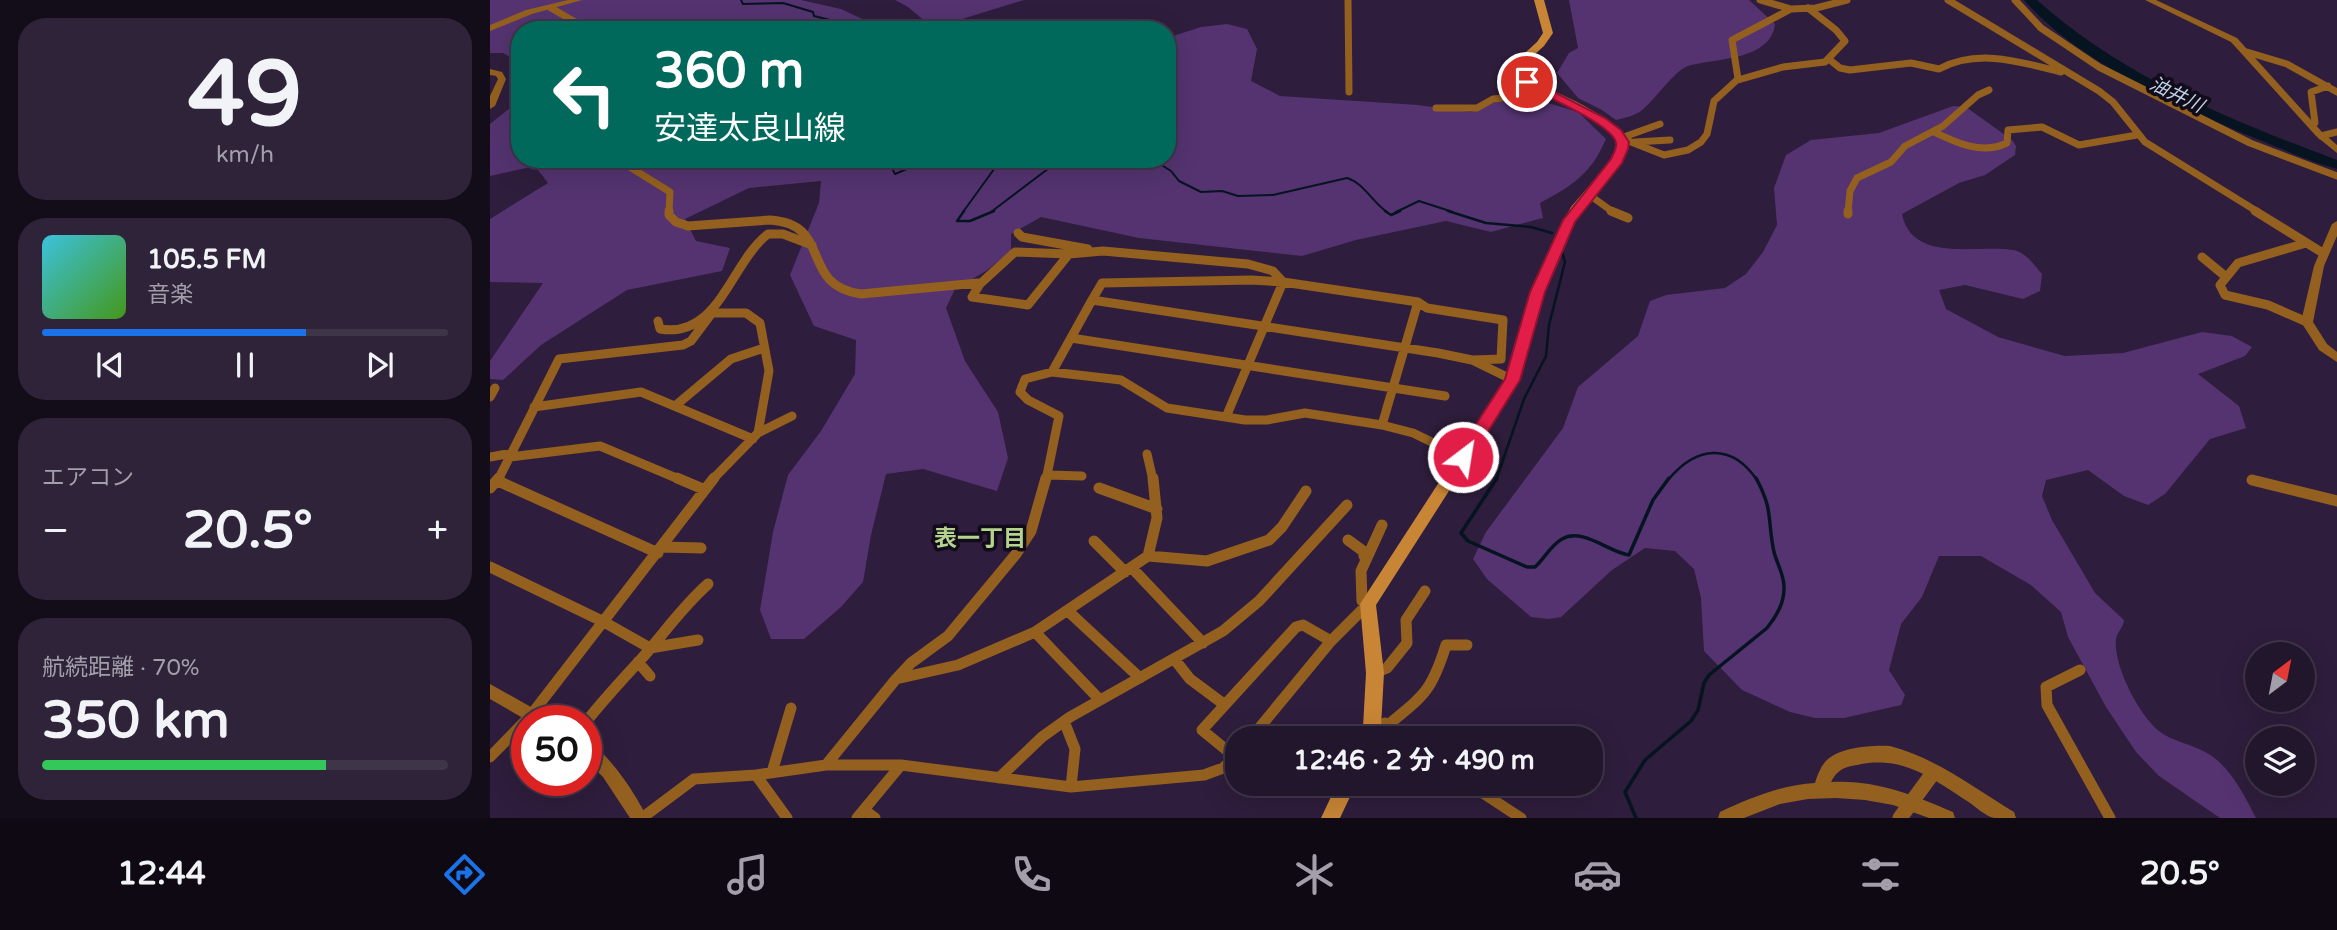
<!DOCTYPE html>
<html lang="ja">
<meta charset="utf-8">
<style>
:root{--surface:#22162d;--page:#2e2339;--text:#f1f3f6;--muted:#a29faa;--line:#3f3549;--accent:#1a73e8}
body{margin:0;font-family:"Varela Round","Noto Sans JP",sans-serif;background:var(--page);color:var(--text);height:100vh;display:flex;flex-direction:column;font-size:26px;white-space:nowrap}
*{box-sizing:border-box;margin:0}
p{font-size:23px;color:var(--muted)}
.icon{flex:none;width:38px;height:38px;fill:none;stroke:currentColor;stroke-width:2;stroke-linecap:round;stroke-linejoin:round}
.map{position:relative;flex:1;overflow:hidden}
.side{display:flex;flex-direction:column;gap:18px;padding:18px;background:#130c19;width:490px}
.side>*{flex:none}
.banner{position:absolute;left:21px;top:21px;width:665px;height:147px;border-radius:28px;box-shadow:0 7px 28px #0002,0 0 0 2px var(--line);background:#00695c;color:#fff;overflow:hidden}
.needle{width:46px;rotate:32deg}
.controls{position:absolute;left:1755px;top:642px;display:grid;gap:14px}
.controls a{display:grid;place-items:center;width:70px;height:70px;border-radius:50%;background:var(--surface);box-shadow:0 7px 28px #0002,0 0 0 2px var(--line);font-size:35px}
.speed{position:absolute;left:21px;top:705px;display:flex;gap:14px;font-size:35px;font-weight:700;text-align:center}
.speed>*{display:grid;place-content:center;width:91px;height:91px;border-radius:50%;background:var(--surface);box-shadow:0 7px 28px #0002,0 0 0 2px var(--line);line-height:1}
.speed .limit{border:10px solid #d22;background:#fff;color:#111}
.pin{position:absolute;display:grid;place-items:center;width:60px;height:60px;color:#fff;margin:-30px;border:4px solid #fff;border-radius:50%;box-shadow:0 2px 7px #0007}
.me{position:absolute;width:77px;margin:-38px;rotate:31deg;stroke-linejoin:round;filter:drop-shadow(0 0 5px #0008)}
.turn{display:flex;align-items:center;gap:24px;height:147px;padding:0 28px;font-size:32px}
.turn .icon{width:91px;height:91px;stroke-width:2.5}
.turn b{display:block;font-size:49px;line-height:60px}
.big{font-size:52px;font-weight:700;line-height:1.1}
.side .tile{flex:1;display:flex;flex-direction:column;justify-content:center;gap:10px;min-width:0;padding:0 24px;border-radius:28px;background:var(--page)}
.side .dial{align-items:center;gap:0}
.dial b{font-size:91px;line-height:1}
.song{display:flex;align-items:center;gap:21px}
.cover{width:84px;height:84px;border-radius:10px;background:linear-gradient(135deg,hsl(190 70% 55%),hsl(100 70% 35%))}
.played{height:7px;border-radius:4px;background:linear-gradient(90deg,var(--accent) 65%,var(--line) 65%)}
.keys{display:flex;justify-content:space-around;direction:ltr}
.heat{display:flex;justify-content:space-between;align-items:center;font-size:38px;direction:ltr}
.charge{height:10px;border-radius:5px;background:linear-gradient(90deg,#34c759 70%,var(--line) 0)}
.trip{position:absolute;left:735px;top:726px;width:378px;height:70px;border-radius:28px;background:var(--surface);box-shadow:0 7px 28px #0002,0 0 0 2px var(--line);font-weight:700;line-height:70px;text-align:center}
.menu{display:flex;height:112px;justify-content:space-around;align-items:center;background:#0e0912;color:var(--muted)}
.menu .icon{width:49px;height:49px}
.menu .on{color:var(--accent)}
.menu b{font-size:32px;color:var(--text)}
main{display:flex;flex:1;min-height:0}
.map>svg:first-child{display:block}
.green{fill:#543370}
.lines{fill:none;stroke-linecap:round;stroke-linejoin:round}
.stream-far2{stroke:#061421;stroke-width:2}
.stream-far1{stroke:#061421;stroke-width:2.5}
.stream{stroke:#061421;stroke-width:3.5}
.river{fill:#061421;fill-rule:evenodd}
.minor-far2{stroke:#94601f;stroke-width:7}
.minor-far1{stroke:#94601f;stroke-width:9}
.minor{stroke:#94601f;stroke-width:11}
.tertiary{fill:#94601f;fill-rule:evenodd}
.secondary{fill:#c88535;fill-rule:evenodd}
.tertiary-bridge{stroke:#94601f;stroke-width:15}
.route{fill:#e11d48;stroke:#92132f;stroke-width:2}
.labels{text-anchor:middle;stroke-width:7;stroke-linejoin:round;paint-order:stroke}
.far-water-label{font-size:19px;font-style:italic;fill:#bcd3ea;stroke:#120b19}
.neighbourhood-label{font-size:23px;font-weight:bold;fill:#b4d38c;stroke:#120b19}
</style>
<main>
<section class="side">
<div class="tile dial"><b>49</b><p>km/h</p></div>
<div class="tile">
<div class="song"><i class="cover"></i><div><b>105.5 FM</b><p>音楽</p></div></div>
<div class="played"></div>
<div class="keys"><svg class="icon" aria-label="previous" viewBox="0 0 24 24"><path d="M18 5L8 12l10 7zM5 5v14"/></svg><svg class="icon" aria-label="pause" viewBox="0 0 24 24"><path d="M8 5v14M16 5v14"/></svg><svg class="icon" aria-label="next" viewBox="0 0 24 24"><path d="M6 5l10 7-10 7zM19 5v14"/></svg></div>
</div>
<div class="tile"><p>エアコン</p>
<div class="heat"><a>−</a><b class="big">20.5°</b><a>+</a></div>
</div>
<div class="tile"><p>航続距離 · 70%</p><b class="big">350 km</b><div class="charge"></div></div>
</section>
<div class="map">
<svg width="1847" height="818" viewBox="0 0 1847 818">
<rect width="100%" height="100%" fill="#2e1d3c"/>
<path class="green" d="M0,0H311L351,9L396,30H30V63L13,53H0Z
M405,0H534L443,28L418,7Z
M1079,0H1259L1285,24C1281,61 1225,58 1198,66C1185,70 1164,101 1151,111C1144,116 1134,118 1126,120L1112,110L1088,98L1067,73L1079,53L1088,48Z
M737,24L757,29L767,49L761,81L790,96L928,105L981,112L1008,101L1058,103L1088,112L1116,139C1101,174 1082,186 1050,203L1053,218L1001,232L956,221L866,240L812,256L649,238L551,217L521,234V251L496,271L465,289L456,308L475,361L508,412L518,458L507,491L433,469L396,474L381,535L373,582L351,607L314,639H281L270,610L283,532L298,475L331,431L365,374L366,340L324,326L300,275L329,203L331,181L259,188L195,219L206,241L240,248L232,271L137,290L51,345L13,380L0,379V361L53,283L0,282V219L58,183L45,166L0,176V124L30,100V159H677V38L711,27Z
M1463,106L1476,107L1522,140L1526,146L1525,155L1495,175L1469,183L1412,214C1422,264 1488,244 1523,250C1536,252 1544,265 1552,274L1550,291L1533,299L1475,285L1449,290L1456,309L1508,337L1575,356L1633,353L1712,332L1742,336L1762,347L1755,356L1708,374L1749,406L1756,428L1720,439L1675,494L1658,505L1634,496L1598,470L1556,480L1552,496L1562,520L1605,593L1634,620C1634,627 1627,632 1626,639C1623,666 1651,720 1673,734C1690,744 1711,746 1727,760C1745,776 1755,797 1766,818H1730L1669,776L1646,752L1616,707L1578,637L1571,612L1541,585L1491,556H1449L1432,597L1411,624L1399,670L1415,695L1411,705L1354,718H1325L1300,712L1252,690L1214,651L1211,598L1204,569L1185,551L1155,548L1122,570L1071,617L1059,619L1041,617L997,579L983,559L996,532L1073,428L1088,387L1148,336L1160,301L1176,295L1235,288L1256,274L1273,252L1287,225L1284,188L1296,155L1321,140L1389,133Z"/>
<g class="lines">
<path class="stream-far2" d="M251,0L253,4L293,3L323,12L324,16L352,23L353,30
M397,159L405,174L438,160L450,159
M662,159L681,171L689,181L711,192L732,191L748,196L783,195L857,178C874,183 882,202 897,212
M473,212L507,165L504,159
M501,212L571,159
M906,212L929,201L963,212"/>
<path class="stream-far1" d="M474,211L467,221H480L504,211
M895,211L901,215L910,211
M958,211L996,223L1041,227L1062,233
M1006,480L1034,399L1056,356L1059,325L1075,262L1072,252
M1178,480C1206,446 1241,442 1267,480"/>
<path class="stream" d="M1007,478L971,533L978,541L1037,567H1045C1054,559 1061,545 1072,539C1093,527 1118,552 1139,555L1163,500L1179,478
M1146,818L1135,792L1155,760L1201,721L1208,710L1214,683L1219,675L1277,628C1286,617 1294,604 1294,589C1295,576 1287,564 1284,552C1277,520 1284,511 1266,478"/>
<path class="river" d="M1534,0H1547C1633,77 1740,120 1847,160V169C1823,163 1800,152 1777,143C1700,112 1589,64 1534,0Z"/>
<path class="minor-far2" d="M858,0L859,92
M1270,0L1301,9
M1458,0L1609,91L1623,102L1655,142L1768,212
M1525,0L1551,28L1609,67L1760,143L1847,176
M61,8L99,30
M1757,52L1797,64L1847,92
M1340,60L1350,68L1360,70L1421,63L1449,69C1488,48 1531,62 1571,72
M1248,80L1293,67L1335,62L1355,41L1346,30L1318,8
M946,108H987L1003,99L1061,93
M1822,125L1825,123L1821,92L1838,86
M1444,132C1467,143 1492,155 1517,143L1518,130L1552,127L1589,145L1647,135
M1831,136L1847,132
M1131,138L1174,155L1198,150L1211,142L1217,134L1224,101L1248,79L1242,40L1301,9L1326,8L1357,0
M1131,138L1170,124
M1145,142L1180,140
M127,159L180,192L179,212
M1098,194L1123,212
M1358,212L1360,191L1367,178L1401,162L1415,146L1453,126L1488,95L1499,90"/>
<path class="minor-far1" d="M179,211V215L186,222L198,226L280,220C344,224 308,285 371,294L488,283
M1121,211L1138,218
M1765,211L1833,253
M1358,214V211
M528,233L532,237L598,249
M1816,243L1748,263L1730,285L1735,295L1778,305L1817,322
M525,252L579,254L538,305L482,297L490,284Z
M579,254L613,251L758,264L783,271L793,282L736,417
M1712,257L1735,276
M602,300L612,283L761,280L793,282L928,302
M168,321L170,329C229,339 241,262 278,234H293L322,245
M581,338L955,396
M0,397L5,388
M185,406L241,359L274,348
M44,407L151,392L263,439
M892,425L928,302L937,308L1013,320L1011,359L983,360
M268,433L302,416
M657,454L663,480
M0,457L22,453
M20,457L110,446L191,480
M973,457L923,433L892,425L815,413L777,420H755L677,408L631,380L562,372L602,300L948,353L982,360L1023,380
M558,475L592,476
M8,480L69,359L193,345L201,341L222,313H256L270,323L279,371L268,433L222,480
M556,480L569,416L538,400L530,392L535,379L562,372"/>
<path class="minor" d="M187,478L213,489
M1762,480L1847,501
M8,481L168,553
M0,488L9,478
M609,488L667,509
M858,540L873,551L874,556
M604,541L635,572
M172,547L211,548
M658,556L667,518L663,478
M0,567L114,622L160,648L208,640
M642,568L713,643
M578,611L650,678
M545,632L609,699
M685,660L700,679L735,705
M148,662L160,676
M1590,670L1556,687L1557,705L1620,818
M885,673L897,668L917,643L916,620L935,591
M407,678L421,663L458,636L526,554L541,531L556,478
M574,721L585,749L581,787
M96,722C114,699 134,678 153,657C175,632 193,606 218,584
M895,723L917,738
M899,724C935,695 942,690 956,645H977
M761,738L841,641L878,604L872,601L871,571L892,525
M0,757L41,715L224,478
M745,757L712,730L806,627L813,625L841,641
M336,765L406,679L468,665L545,632L658,556L717,561L779,540L792,527L816,491
M282,772L301,708
M266,775L297,818
M509,778L552,737L580,717L733,631L769,601L857,505
M979,784L1031,818
M374,810L385,818
M152,818L204,779L266,775L336,765H411L581,787L714,775L733,768L747,755
M367,818L411,765"/>
<path class="tertiary" d="M78,0H92L42,14L0,31V25L36,10Z
M1655,0H1666L1747,38L1832,132L1847,145V153L1826,136L1741,42Z
M0,69L12,72L16,79L5,106L0,109V96L8,79L6,76L0,75Z
M1847,221V236L1834,266L1823,322L1837,344L1847,352V362L1829,350L1811,322L1824,266L1842,224Z
M0,684L57,716L60,721H38L0,699Z
M96,741C117,750 148,797 157,818H140L113,777L96,760Z
M1400,746C1446,758 1484,788 1524,812L1526,818C1519,818 1511,818 1504,818C1495,816 1485,806 1477,801C1440,777 1412,755 1367,765C1354,767 1347,770 1341,782C1384,779 1424,795 1463,812L1465,818H1439L1403,805L1375,800L1346,798L1318,799L1290,804L1254,818H1228L1230,812C1260,798 1291,785 1325,783C1327,776 1330,768 1335,762C1348,747 1381,745 1400,746Z"/>
<path class="secondary" d="M1044,0H1054L1063,33L1054,46L1034,64L1035,74L1041,80C1074,97 1117,111 1138,142L1133,160L1090,212L1078,235L1054,292L1030,380L886,605L894,673L891,727L887,738H869L873,727L876,673L870,604L1016,379L1042,292L1066,235L1081,207L1122,159L1128,142C1110,116 1061,99 1033,84L1025,75L1024,63L1047,42L1053,33Z
M847,784H866L850,818H831Z"/>
<path class="tertiary-bridge" d="M1410,818L1443,773"/>
</g>
<path class="route" d="M1033,80H1041L1115,118L1131,130L1139,142L1138,149L1132,163L1085,222L1055,292L1030,380L979,462H967L965,457L1015,379L1040,292L1073,220L1121,159C1123,154 1127,149 1126,143C1124,125 1051,94 1033,85Z"/>
<g class="labels">
<g class="far-water-label">
<text transform="translate(1687 94) rotate(26)" y="7">油井川</text>
</g>
<g class="neighbourhood-label">
<text x="490" y="546">表一丁目</text>
</g>
</g>
</svg>
<div class="controls">
<a><svg class="needle" viewBox="-14 -14 28 28"><path d="M0-13l5 13h-10z" fill="#e53935"/><path d="M0 13l5-13h-10z" fill="#a29faa"/></svg></a>
<a><svg class="icon" aria-label="layers" viewBox="0 0 24 24"><path d="M12 4l9 5-9 5-9-5zM3 14l9 5 9-5"/></svg></a>
</div>
<div class="speed"><div class="limit">50</div></div>
<div class="pin" style="left:1037px;top:82px;background:#d93025"><svg class="icon" aria-label="arrive" viewBox="0 0 24 24"><path d="M6 21V4h12l-3 4 3 4H6"/></svg></div>
<svg class="me" style="left:973px;top:457px" viewBox="-20 -20 40 40"><circle r="17" fill="#e11d48" stroke="#fff" stroke-width="3"/><path d="M0-11L8 9 0 5-8 9z" fill="#fff"/></svg>
<div class="trip">12:46 · 2 分 · 490 m</div>
<div class="banner">
<div class="turn"><svg class="icon" aria-label="left" viewBox="0 0 24 24"><path d="M17 20v-9H6M10 6l-5 5 5 5"/></svg><div><b>360 m</b>安達太良山線</div></div>
</div>
</div>
</main>
<nav class="menu">
<b>12:44</b>
<svg class="icon on" aria-label="directions" viewBox="0 0 24 24"><path d="M12 3l9 9-9 9-9-9zM9 14v-3h6M13 9l2 2-2 2"/></svg>
<svg class="icon" aria-label="music" viewBox="0 0 24 24"><path d="M9 18V5l10-2v13"/><circle cx="6" cy="18" r="3"/><circle cx="16" cy="16" r="3"/></svg>
<svg class="icon" aria-label="phone" viewBox="0 0 24 24"><path d="M5 4h4l2 5-3 2q2 4 5 5l2-3 5 2v4C11 20 4 13 5 4z"/></svg>
<svg class="icon" aria-label="climate" viewBox="0 0 24 24"><path d="M12 3v18M4 7l16 10M4 17L20 7"/></svg>
<svg class="icon" aria-label="car" viewBox="0 0 24 24"><path d="M5 17H2v-5l4-1 3-4h7l3 4 3 1v5h-3M9 17h6M6 11h13"/><circle cx="7" cy="17" r="2"/><circle cx="17" cy="17" r="2"/></svg>
<svg class="icon" aria-label="filters" viewBox="0 0 24 24"><path d="M4 7h16M4 17h16"/><circle cx="9" cy="7" r="2"/><circle cx="15" cy="17" r="2"/></svg>
<b>20.5°</b>
</nav>
